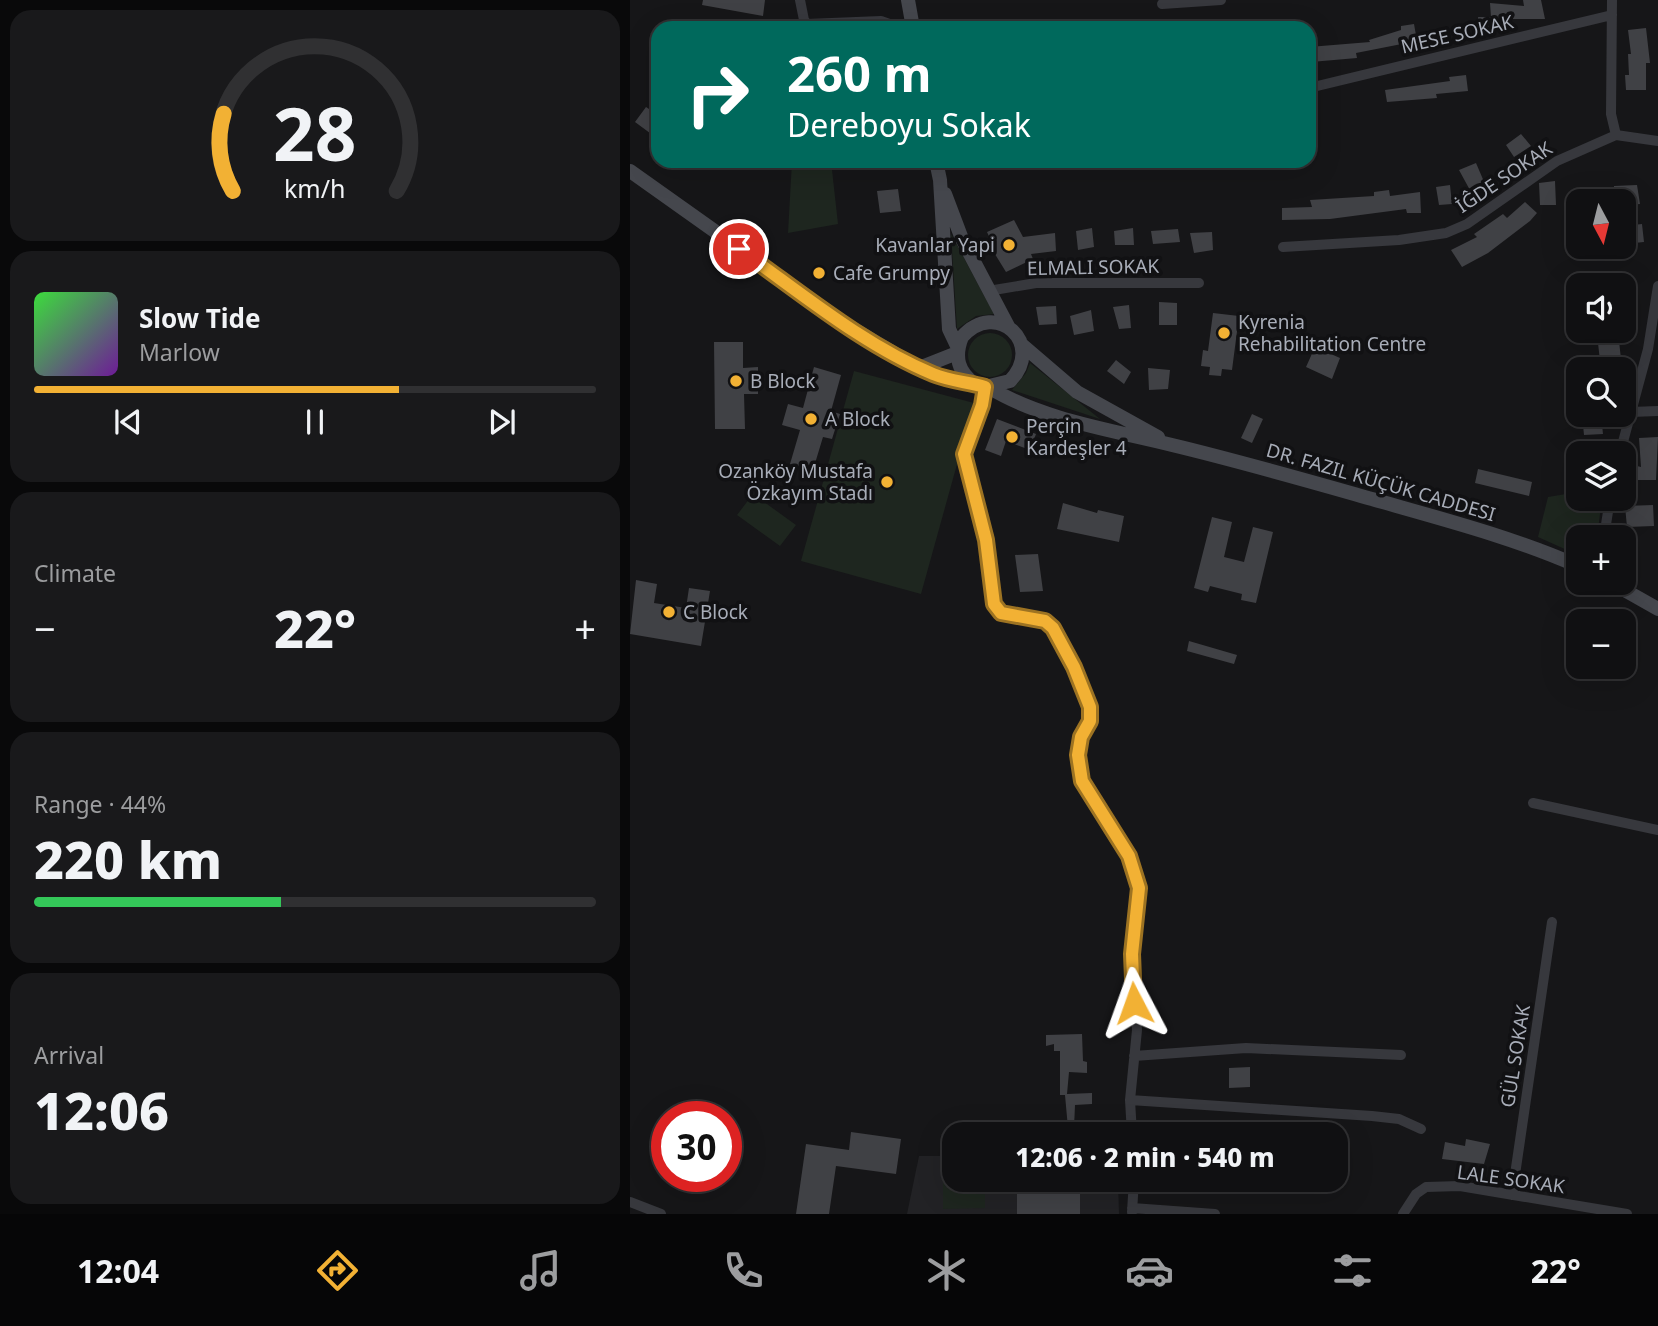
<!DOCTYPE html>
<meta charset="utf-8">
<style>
:root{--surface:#101012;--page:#19191b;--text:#f1f3f6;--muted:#9c9d9f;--line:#303032;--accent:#f2b134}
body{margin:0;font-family:"Noto Sans",sans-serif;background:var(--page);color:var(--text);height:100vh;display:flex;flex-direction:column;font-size:26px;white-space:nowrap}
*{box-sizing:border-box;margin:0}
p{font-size:23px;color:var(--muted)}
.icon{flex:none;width:38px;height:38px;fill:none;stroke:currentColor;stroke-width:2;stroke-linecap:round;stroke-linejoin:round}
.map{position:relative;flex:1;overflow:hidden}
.side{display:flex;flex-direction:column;gap:10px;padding:10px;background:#09090a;width:630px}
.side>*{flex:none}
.guide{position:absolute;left:21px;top:21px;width:665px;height:147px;border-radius:21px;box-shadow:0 7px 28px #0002,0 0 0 2px var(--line);background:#00695c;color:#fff;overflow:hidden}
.needle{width:46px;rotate:173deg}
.controls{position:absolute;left:936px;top:189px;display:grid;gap:14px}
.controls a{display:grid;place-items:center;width:70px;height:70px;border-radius:14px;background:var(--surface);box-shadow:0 7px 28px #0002,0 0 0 2px var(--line);font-size:35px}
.speed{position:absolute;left:21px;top:1101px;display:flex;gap:14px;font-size:35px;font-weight:700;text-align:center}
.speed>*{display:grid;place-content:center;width:91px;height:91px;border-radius:50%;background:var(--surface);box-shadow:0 7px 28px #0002,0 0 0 2px var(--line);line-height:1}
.speed .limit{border:10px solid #d22;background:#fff;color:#111}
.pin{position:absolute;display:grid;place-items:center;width:60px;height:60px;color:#fff;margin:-30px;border:4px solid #fff;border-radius:50%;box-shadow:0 2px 7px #0007}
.me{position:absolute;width:77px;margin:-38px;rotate:356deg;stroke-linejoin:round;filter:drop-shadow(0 0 5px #0008)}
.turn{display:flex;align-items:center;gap:24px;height:147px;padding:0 21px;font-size:32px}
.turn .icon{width:91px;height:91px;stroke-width:2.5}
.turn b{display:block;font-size:49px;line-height:60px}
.big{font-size:52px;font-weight:800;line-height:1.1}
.side .tile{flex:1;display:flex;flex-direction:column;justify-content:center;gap:10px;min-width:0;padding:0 24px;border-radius:21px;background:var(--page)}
.side .dial{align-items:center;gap:0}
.dial svg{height:182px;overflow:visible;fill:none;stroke:var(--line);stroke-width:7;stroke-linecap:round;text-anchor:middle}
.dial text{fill:var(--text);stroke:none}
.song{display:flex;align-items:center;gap:21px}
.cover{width:84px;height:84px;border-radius:10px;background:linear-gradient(135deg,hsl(120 70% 55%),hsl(280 70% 35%))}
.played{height:7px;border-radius:4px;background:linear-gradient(90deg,var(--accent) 65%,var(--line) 65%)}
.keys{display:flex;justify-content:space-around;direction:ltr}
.heat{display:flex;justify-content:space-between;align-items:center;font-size:38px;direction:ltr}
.charge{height:10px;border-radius:5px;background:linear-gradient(90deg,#34c759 44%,var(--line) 0)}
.trip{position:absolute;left:312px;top:1122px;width:406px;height:70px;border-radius:21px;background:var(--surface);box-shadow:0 7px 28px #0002,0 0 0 2px var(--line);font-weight:800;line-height:70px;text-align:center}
.dock{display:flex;height:112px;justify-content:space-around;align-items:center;background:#060607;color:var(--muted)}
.dock .icon{width:49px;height:49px}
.dock .active{color:var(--accent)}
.dock b{font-size:32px;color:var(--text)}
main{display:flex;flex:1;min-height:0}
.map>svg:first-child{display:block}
.built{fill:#222225}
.green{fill:#1e261f}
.building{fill:#404145}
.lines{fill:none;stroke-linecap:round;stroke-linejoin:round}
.street{stroke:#37383d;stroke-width:10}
.secondary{stroke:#45474d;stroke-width:14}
.route-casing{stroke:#9d7322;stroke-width:18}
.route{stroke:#f2b134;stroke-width:12}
.poi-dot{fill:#f2b134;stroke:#111113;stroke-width:2.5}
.labels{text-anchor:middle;stroke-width:7;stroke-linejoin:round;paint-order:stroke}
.street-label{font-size:19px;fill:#a8adb8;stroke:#111113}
.poi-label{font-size:19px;fill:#a8adb8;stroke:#111113;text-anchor:start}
</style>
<main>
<section class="side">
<div class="tile dial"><svg viewBox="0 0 100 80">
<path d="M14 69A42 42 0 1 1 86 69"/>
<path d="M14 69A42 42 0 0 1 10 35" stroke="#f2b134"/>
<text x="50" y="56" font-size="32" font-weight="700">28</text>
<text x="50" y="72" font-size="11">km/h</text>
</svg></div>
<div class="tile">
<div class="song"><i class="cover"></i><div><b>Slow Tide</b><p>Marlow</p></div></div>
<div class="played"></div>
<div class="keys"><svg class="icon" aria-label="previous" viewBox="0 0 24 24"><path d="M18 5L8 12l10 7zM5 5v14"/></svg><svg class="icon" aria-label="pause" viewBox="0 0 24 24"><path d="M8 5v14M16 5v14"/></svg><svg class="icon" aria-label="next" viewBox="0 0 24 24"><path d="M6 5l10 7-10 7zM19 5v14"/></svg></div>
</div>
<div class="tile"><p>Climate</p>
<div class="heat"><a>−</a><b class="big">22°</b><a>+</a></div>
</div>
<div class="tile"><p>Range · 44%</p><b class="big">220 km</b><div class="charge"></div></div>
<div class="tile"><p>Arrival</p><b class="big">12:06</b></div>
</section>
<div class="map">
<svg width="1028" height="1214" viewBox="0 0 1028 1214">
<rect width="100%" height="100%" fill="#161618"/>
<path class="built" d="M289,1156H324V1180H488L489,1214H277Z"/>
<path class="green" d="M162,161H201L208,224L158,233Z
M321,234L364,314L346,316L327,329Z
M338 355a22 22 0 1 1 44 0a22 22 0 1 1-44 0Z
M400,363L470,419L382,390L396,373Z
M224,371L344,403L291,594L171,561Z
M948,492V499H972L967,537H948V555L908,537L918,497Z
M123,494L166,525L150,546L107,515Z
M355,1180V1208L313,1209V1182Z"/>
<path class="building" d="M73,0H135L133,16L72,5Z
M893,0H911L915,19H868L869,28L850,29L848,17H861L860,3L894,6Z
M784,24L787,41L726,53L727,58L681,62L679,47L740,42L739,40L771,30V26Z
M1016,28L1020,63H1016V90H996L995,75H999L998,54H1001L998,30Z
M836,75L838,91L806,94L807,98L757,102L755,90L820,81L819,77Z
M16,107L28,115V139L5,122Z
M891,134L901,146L884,157L876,145Z
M846,163L855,184L841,192L829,170Z
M925,181L926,205H910L909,183Z
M820,185L822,204L809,205L806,187Z
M1007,185L1010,204L994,205V201H984V186Z
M268,189L271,211L250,213L247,191Z
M759,190L760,196L790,192L791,213H777L776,209L700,219L652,220V208L682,207L680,200L744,196V192Z
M895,202L907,213L900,221L858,253L832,267L821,250L847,237L844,234L873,214L877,218Z
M384,220L393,237L425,233L426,251L401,254L403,259L376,272L360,246L363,245L357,232Z
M1012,224L1014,242L994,244V226Z
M462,228L464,247L448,250L446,231Z
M503,228L504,245H485L484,231Z
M548,229L550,242L523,244L521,231Z
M582,232L583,250L564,253L560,233Z
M529,302L547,303V325H529Z
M499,305L501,328L489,329L483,307Z
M426,306L427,324L409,325L406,307Z
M461,310L464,331L444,335L440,316Z
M583,313L609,316L602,370L592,369L591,376L579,375L580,367L571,366L573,350L578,351Z
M989,341L991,359L970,361L968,343Z
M84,342H113V368L128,367V394H114L115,429H85Z
M685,347L710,358L702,379L676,367Z
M486,360L501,372L494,384L477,371Z
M184,367L211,375L201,411L210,414L202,439L193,437L183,470L160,464L170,430L152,425L158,404L173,408Z
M518,368L540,370L538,389L519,390Z
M622,414L633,419L622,443L611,438Z
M952,415H971L973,434L954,435Z
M367,419L406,434L400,450L376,441L371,456L355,450Z
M1028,437L1026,480H1007V466L1011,467L1009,438Z
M848,469L902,482L899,496L845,483Z
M433,503L467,513L468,510L494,516L489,542L427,529Z
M1023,505L1024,526L997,527L995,506Z
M582,517L602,522L594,557L614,562L623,527L643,532L626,603L611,600L612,594L580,586L578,592L564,588Z
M408,554L413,591L390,592L385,555Z
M6,580L27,584L24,603L56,608L59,588L80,591L71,646L0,634Z
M559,641L607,655L604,664L557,651Z
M452,1034L453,1061L457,1062V1073L439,1072L437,1094L462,1093V1104L445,1105L444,1128H438L435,1095H430V1051H424V1044L416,1046V1035Z
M620,1067V1087L599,1088V1068Z
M221,1132L271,1139L266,1174L206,1166L199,1214H166L176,1144L219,1150Z
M836,1139L860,1144L854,1164L812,1159L815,1142L835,1146Z
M402,1180H436V1194L450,1193V1214H387V1194H402Z"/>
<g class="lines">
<path class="street" d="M170,0L174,20L177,24L251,21L271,28
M982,0L981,114L986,135
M532,4L591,0
M679,88L982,15
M986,135L1028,141
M653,247L769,240L816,233L837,224L927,161L986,135
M358,291L406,283H569
M355,387L352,405L334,454L356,540L364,604L371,613L415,621L423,628L444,667L460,707V721L451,737L448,755L452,781L499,856L509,888L502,954L507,1030L500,1100L502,1134
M1001,412L1028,411
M990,453L1018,349L1028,286
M974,537L980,499
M903,803L1028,830
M504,1056L616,1048L771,1055
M500,1100L742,1116L769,1119L791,1129
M882,1195L922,922
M0,1202L31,1214
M502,1208L585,1214
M502,1212L504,1180
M773,1214L786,1194L796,1187L830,1186L997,1214"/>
<path class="secondary" d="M278,0L283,28
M306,161L310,180L319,329L328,348
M0,171L217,325L289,368L328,382L355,387L380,381C416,344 366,298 332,337C324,357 328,372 345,384
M315,194L332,239L379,328
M391,344L447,392L528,437
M289,368L327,353
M360,388C413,420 482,430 542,445C609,461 675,480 742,499C812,519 882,537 948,566
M982,583L1028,609"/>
</g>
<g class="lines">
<g class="route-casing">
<path id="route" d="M109,249C170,292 233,345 303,374C320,381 338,382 355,387L352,405L334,454L356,540L364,604L371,613L415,621L423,628L444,667L460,707V721L451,737L448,755L452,781L499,856L509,888L502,954L504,1003"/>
</g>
<use href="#route" class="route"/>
</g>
<g class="poi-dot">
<circle cx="379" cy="245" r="7"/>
<circle cx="189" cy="273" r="7"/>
<circle cx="594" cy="333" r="7"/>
<circle cx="106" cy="381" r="7"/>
<circle cx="181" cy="419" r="7"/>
<circle cx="382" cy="437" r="7"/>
<circle cx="257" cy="482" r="7"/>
<circle cx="39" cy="612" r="7"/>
</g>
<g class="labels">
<g class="street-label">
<text transform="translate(827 34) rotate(-13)" y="7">MESE SOKAK</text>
<text transform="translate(874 177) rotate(-34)" y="7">İĜDE SOKAK</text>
<text transform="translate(463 267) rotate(-1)" y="7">ELMALI SOKAK</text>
<text transform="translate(751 482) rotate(16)" y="7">DR. FAZIL KÜÇÜK CADDESI</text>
<text transform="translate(885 1056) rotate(-81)" y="7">GÜL SOKAK</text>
<text transform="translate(881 1179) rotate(8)" y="7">LALE SOKAK</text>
</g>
<g class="poi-label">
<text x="365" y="252" text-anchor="end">Kavanlar Yapi</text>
<text x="203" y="280">Cafe Grumpy</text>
<text x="608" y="329">Kyrenia<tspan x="608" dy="22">Rehabilitation Centre</tspan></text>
<text x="120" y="388">B Block</text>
<text x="195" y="426">A Block</text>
<text x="396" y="433">Perçin<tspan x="396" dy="22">Kardeşler 4</tspan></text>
<text x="243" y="478" text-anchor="end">Ozanköy Mustafa<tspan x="243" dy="22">Özkayım Stadı</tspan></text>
<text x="53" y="619">C Block</text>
</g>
</g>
</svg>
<div class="controls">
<a><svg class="needle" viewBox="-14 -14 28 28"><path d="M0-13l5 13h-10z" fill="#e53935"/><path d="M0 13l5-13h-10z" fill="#9c9d9f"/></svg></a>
<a><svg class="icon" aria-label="sound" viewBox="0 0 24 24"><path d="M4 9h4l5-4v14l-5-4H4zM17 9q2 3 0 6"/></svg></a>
<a><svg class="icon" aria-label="search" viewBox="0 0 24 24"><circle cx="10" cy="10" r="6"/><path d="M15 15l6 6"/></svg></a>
<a><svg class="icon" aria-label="layers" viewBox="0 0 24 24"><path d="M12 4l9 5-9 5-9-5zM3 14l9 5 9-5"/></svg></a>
<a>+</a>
<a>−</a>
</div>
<div class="speed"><div class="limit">30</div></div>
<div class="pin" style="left:109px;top:249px;background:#d93025"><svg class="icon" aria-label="arrive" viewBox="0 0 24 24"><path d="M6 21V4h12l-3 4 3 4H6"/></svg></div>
<svg class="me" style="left:504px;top:1003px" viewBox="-20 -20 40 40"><path d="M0-17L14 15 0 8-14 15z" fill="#f2b134" stroke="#fff" stroke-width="4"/></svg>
<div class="trip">12:06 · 2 min · 540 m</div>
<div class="guide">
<div class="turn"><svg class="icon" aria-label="right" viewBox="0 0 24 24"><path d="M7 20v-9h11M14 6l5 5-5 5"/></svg><div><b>260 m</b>Dereboyu Sokak</div></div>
</div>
</div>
</main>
<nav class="dock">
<b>12:04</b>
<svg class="icon active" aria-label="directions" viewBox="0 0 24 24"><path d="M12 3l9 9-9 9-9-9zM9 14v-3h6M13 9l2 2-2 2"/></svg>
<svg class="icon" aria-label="music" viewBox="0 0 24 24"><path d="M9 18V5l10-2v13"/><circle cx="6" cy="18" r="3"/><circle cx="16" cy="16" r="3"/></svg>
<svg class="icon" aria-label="phone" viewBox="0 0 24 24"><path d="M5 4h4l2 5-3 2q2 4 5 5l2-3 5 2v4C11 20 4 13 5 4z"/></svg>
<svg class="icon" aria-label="climate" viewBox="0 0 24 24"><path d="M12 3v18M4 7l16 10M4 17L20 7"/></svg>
<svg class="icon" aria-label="car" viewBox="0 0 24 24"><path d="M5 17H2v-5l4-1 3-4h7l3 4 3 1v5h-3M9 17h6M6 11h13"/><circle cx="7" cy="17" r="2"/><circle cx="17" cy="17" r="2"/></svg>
<svg class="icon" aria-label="filters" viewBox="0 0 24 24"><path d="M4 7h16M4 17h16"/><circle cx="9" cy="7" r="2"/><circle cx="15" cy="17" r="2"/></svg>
<b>22°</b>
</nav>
